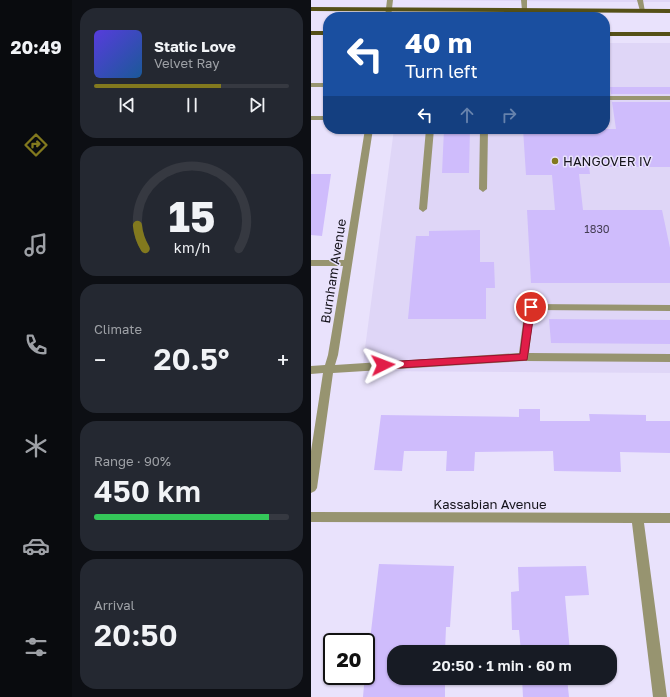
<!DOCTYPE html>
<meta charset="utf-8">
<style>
:root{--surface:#171b24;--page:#242831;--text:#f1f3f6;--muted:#9ea1a6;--line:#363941;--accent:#82791e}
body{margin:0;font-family:"Golos Text",sans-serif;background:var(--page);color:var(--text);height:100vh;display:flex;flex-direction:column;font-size:15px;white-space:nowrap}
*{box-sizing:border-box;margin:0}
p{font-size:13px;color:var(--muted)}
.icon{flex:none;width:22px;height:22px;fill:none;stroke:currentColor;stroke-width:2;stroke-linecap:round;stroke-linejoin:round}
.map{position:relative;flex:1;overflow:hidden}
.details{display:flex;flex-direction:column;gap:8px;padding:8px;background:#0d0f14;width:239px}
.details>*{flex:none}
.guide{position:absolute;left:12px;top:12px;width:287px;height:122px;border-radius:16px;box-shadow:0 1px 3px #0004;background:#1a4fa0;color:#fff;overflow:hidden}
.speed{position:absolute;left:12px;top:633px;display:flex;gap:8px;font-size:20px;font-weight:700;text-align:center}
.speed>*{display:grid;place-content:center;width:52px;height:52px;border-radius:50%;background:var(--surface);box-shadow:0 1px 3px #0004;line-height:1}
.speed .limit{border:2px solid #111;border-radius:6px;background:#fff;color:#111}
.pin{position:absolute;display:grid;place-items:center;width:34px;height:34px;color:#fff;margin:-17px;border:2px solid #fff;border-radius:50%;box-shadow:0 1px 4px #0007}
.me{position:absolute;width:44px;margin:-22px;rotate:87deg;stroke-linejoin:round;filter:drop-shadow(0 0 3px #0008)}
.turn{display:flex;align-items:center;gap:14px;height:84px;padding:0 16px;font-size:18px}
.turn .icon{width:52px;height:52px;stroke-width:2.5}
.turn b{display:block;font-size:28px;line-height:34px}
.lanes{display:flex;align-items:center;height:38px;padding:0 16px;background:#0003;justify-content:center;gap:20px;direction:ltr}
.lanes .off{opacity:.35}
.big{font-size:30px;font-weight:600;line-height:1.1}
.details .tile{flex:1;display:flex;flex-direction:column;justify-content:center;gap:6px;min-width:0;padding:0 14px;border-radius:16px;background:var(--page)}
.details .dial{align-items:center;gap:0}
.dial svg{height:104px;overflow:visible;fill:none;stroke:var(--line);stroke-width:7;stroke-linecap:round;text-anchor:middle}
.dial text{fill:var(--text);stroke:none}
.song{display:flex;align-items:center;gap:12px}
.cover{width:48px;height:48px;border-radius:6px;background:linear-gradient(135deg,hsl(250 70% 55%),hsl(210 70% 35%))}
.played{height:4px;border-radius:2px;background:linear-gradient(90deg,var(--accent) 65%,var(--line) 65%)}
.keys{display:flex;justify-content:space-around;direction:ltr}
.heat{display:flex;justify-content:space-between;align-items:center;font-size:22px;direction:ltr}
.charge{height:6px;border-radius:3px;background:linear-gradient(90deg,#34c759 90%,var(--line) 0)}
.trip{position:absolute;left:76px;top:645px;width:230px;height:40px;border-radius:16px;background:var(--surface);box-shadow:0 1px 3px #0004;font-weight:600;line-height:40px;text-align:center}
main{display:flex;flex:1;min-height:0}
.tabs{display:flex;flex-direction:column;width:72px;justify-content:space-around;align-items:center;background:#090b0e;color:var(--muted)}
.tabs .icon{width:28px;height:28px}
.tabs .on{color:var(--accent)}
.tabs b{font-size:18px;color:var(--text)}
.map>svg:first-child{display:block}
.built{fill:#dfd6f7}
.building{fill:#cfbcfc}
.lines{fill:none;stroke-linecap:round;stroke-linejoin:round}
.minor{fill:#979470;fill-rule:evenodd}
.major{fill:#555017;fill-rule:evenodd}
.route{fill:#e11d48;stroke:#92132f}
.poi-dot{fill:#82791e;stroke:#e9e2fc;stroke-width:1.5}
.labels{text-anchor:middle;stroke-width:3;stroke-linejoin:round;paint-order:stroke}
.number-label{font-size:11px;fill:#443d53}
.poi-label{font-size:13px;fill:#15131b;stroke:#e9e2fc;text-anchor:start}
.street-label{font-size:13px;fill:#15131b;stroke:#e9e2fc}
</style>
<main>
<nav class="tabs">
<b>20:49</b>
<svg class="icon on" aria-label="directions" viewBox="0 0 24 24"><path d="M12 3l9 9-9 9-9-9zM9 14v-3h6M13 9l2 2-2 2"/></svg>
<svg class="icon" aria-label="music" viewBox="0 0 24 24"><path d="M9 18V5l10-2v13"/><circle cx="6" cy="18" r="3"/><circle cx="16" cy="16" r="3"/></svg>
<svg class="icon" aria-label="phone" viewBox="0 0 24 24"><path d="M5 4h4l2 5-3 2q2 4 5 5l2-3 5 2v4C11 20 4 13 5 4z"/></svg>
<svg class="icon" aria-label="climate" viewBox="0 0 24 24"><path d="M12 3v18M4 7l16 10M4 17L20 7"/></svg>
<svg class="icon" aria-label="car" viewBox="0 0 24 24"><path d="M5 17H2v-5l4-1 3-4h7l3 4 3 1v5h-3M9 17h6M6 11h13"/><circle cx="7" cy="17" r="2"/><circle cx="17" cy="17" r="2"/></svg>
<svg class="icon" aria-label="filters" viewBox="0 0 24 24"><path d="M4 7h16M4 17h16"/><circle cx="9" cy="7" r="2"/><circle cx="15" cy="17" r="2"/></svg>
</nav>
<section class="details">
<div class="tile">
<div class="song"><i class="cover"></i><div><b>Static Love</b><p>Velvet Ray</p></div></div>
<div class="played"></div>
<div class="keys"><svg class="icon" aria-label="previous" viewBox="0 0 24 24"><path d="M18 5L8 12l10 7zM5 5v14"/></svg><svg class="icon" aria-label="pause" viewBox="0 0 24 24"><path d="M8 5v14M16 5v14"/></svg><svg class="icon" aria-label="next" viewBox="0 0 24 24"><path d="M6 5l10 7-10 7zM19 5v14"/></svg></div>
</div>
<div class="tile dial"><svg viewBox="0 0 100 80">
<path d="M14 69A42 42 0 1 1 86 69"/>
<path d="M14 69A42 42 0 0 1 8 51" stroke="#82791e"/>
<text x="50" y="56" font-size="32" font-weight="700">15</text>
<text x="50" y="72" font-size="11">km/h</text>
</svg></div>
<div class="tile"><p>Climate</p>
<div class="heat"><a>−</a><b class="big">20.5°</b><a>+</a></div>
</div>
<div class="tile"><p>Range · 90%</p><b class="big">450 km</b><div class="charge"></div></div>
<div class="tile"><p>Arrival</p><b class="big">20:50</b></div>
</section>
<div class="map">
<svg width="359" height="697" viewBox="0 0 359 697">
<rect width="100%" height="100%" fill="#e9e2fc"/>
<path class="built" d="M99,0H359V2H302Z
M294,43H359V373L51,371L83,129H294Z"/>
<path class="building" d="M299,87H359V94H300Z
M301,102H359V167H278L279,174H268L272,210H351L359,248V283H220L216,210H244L241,175H215L212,129H305Z
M133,129H159L158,173H131Z
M0,174H20L11,236L0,235Z
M169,230V262H183L184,288H175V319H97L105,236H118V231Z
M238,319L359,320V344L240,343Z
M208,409H229V421H279L278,414L335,415V421H359V453L309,452L310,472L243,471L242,451L164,452L163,471H135L136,451H93L91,471L63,470L70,415L208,417Z
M68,564L143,566L139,627H135L134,652H83V678H134V697H52L57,640H59Z
M275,566L278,595L254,596L259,652H210L208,630H201L200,592L208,591L207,567Z
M211,678H256L258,697H212Z"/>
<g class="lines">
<path class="minor" d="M76,0H82L80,17H74Z
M210,0H216V11L211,10Z
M326,0H332L334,12L329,11Z
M0,83H17V87H0Z
M294,96H359V100H294Z
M0,116H17V120H0Z
M54,129H62L27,355L24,365L208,353L214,307L219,304L359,305V311L223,310L218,353L359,354V362L213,361L22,373L6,488L4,491L0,493V451L12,373L0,374V366L14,365L17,355L32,266H0V260H33Z
M115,129H123L116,209L112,212L108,209Z
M169,129H177L176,189L172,192L168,189Z
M0,512L359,513V523H333L356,697H342L321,523L0,522Z"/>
<path class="major" d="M0,7L359,9V13L0,11Z
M0,31H17V35H0Z
M294,32H359V36H294Z"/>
</g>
<path class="route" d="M220,304L224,307L216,360L72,369L67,365L72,362L209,354L215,307Z"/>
<circle class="poi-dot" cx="244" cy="161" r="4"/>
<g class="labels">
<g class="number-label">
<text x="286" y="233">1830</text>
</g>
<g class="poi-label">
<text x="252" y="166">HANGOVER IV</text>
</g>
<g class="street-label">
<text transform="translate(22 271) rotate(-81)" y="5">Burnham Avenue</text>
<text x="179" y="509">Kassabian Avenue</text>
</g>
</g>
</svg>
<div class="speed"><div class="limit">20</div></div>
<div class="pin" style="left:220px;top:307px;background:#d93025"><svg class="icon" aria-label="arrive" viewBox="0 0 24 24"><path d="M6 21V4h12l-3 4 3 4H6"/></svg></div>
<svg class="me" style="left:72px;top:365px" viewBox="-20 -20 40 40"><path d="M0-17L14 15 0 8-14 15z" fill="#e11d48" stroke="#fff" stroke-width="4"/></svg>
<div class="trip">20:50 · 1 min · 60 m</div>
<div class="guide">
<div class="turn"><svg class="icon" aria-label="left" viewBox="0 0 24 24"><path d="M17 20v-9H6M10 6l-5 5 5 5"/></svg><div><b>40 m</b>Turn left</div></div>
<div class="lanes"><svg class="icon" aria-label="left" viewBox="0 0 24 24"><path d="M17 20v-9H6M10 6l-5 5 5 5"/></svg><svg class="icon off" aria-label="ahead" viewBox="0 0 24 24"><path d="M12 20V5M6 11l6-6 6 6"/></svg><svg class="icon off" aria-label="right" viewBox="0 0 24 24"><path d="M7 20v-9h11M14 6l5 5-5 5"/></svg></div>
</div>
</div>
</main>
